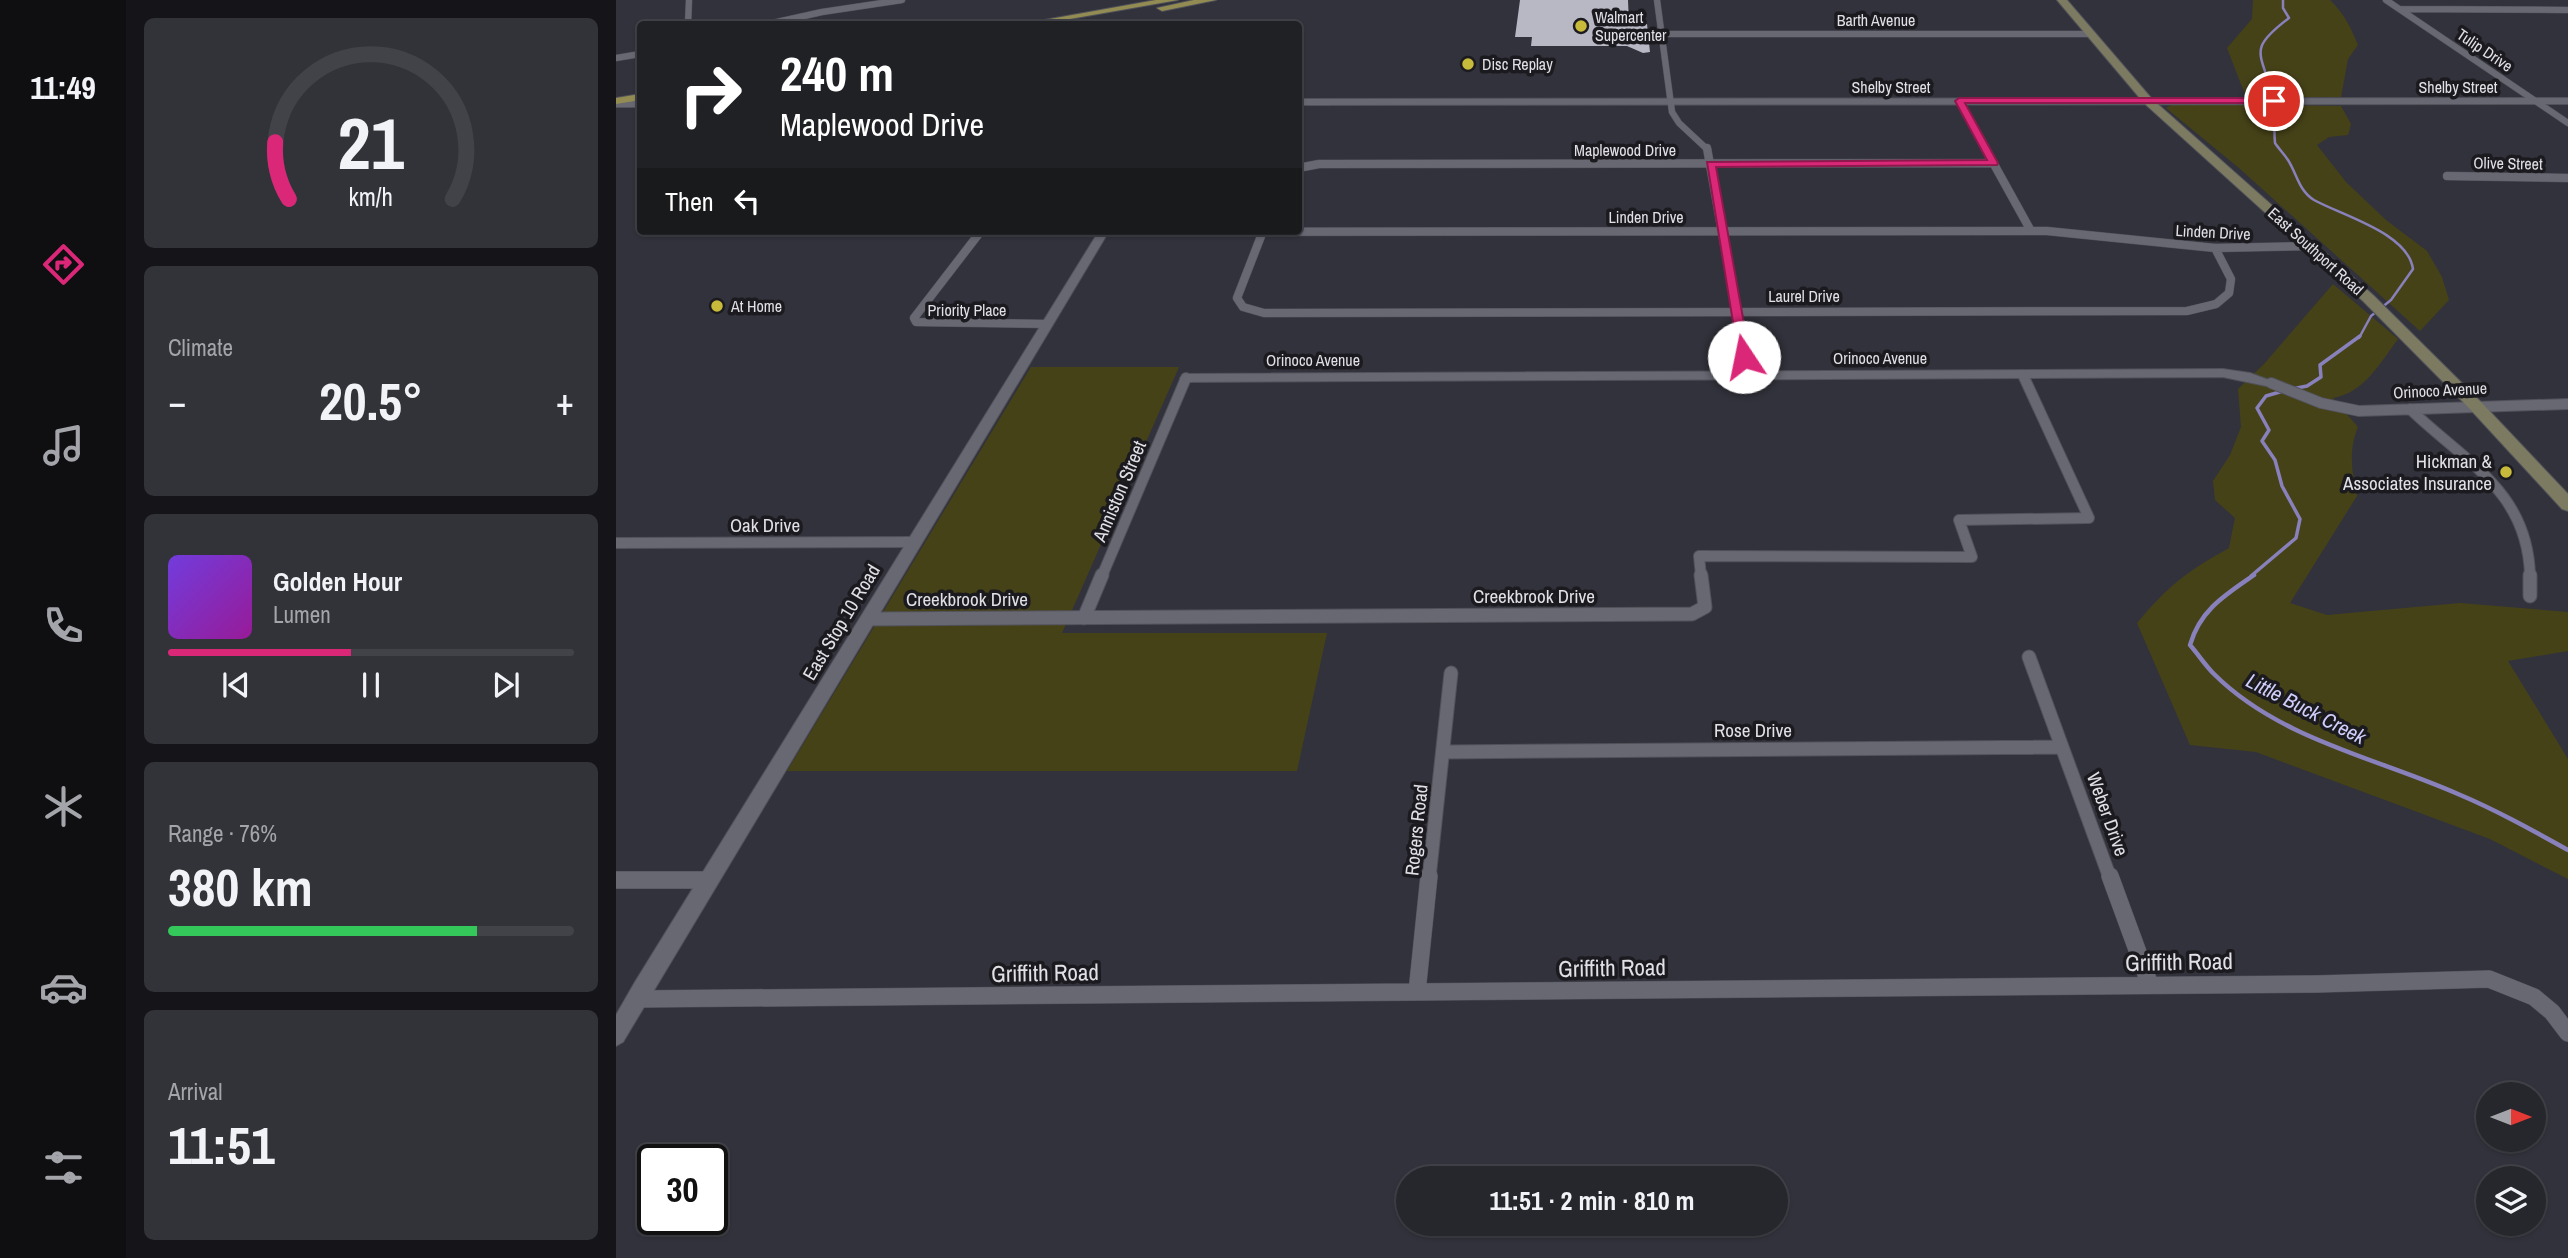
<!DOCTYPE html>
<meta charset="utf-8">
<style>
:root{--surface:#26262d;--page:#323239;--text:#f1f3f6;--muted:#a4a5aa;--line:#424349;--accent:#db2777}
body{margin:0;font-family:"Archivo Narrow",sans-serif;background:var(--page);color:var(--text);height:100vh;display:flex;flex-direction:column;font-size:26px;white-space:nowrap}
*{box-sizing:border-box;margin:0}
p{font-size:23px;color:var(--muted)}
.icon{flex:none;width:38px;height:38px;fill:none;stroke:currentColor;stroke-width:2;stroke-linecap:round;stroke-linejoin:round}
.map{position:relative;flex:1;overflow:hidden}
.panel{display:flex;flex-direction:column;gap:18px;padding:18px;background:#151519;width:490px}
.panel>*{flex:none}
.guide{position:absolute;left:21px;top:21px;width:665px;height:214px;border-radius:7px;box-shadow:0 2px 5px #0004,0 0 0 2px var(--line);background:#202124;color:#fff;overflow:hidden}
.needle{width:46px;rotate:90deg}
.tools{position:absolute;left:1860px;top:1082px;display:grid;gap:14px}
.tools a{display:grid;place-items:center;width:70px;height:70px;border-radius:50%;background:var(--surface);box-shadow:0 2px 5px #0004,0 0 0 2px var(--line);font-size:35px}
.speed{position:absolute;left:21px;top:1144px;display:flex;gap:14px;font-size:35px;font-weight:700;text-align:center}
.speed>*{display:grid;place-content:center;width:91px;height:91px;border-radius:50%;background:var(--surface);box-shadow:0 2px 5px #0004,0 0 0 2px var(--line);line-height:1}
.speed .limit{border:4px solid #111;border-radius:10px;background:#fff;color:#111}
.pin{position:absolute;display:grid;place-items:center;width:60px;height:60px;color:#fff;margin:-30px;border:4px solid #fff;border-radius:50%;box-shadow:0 2px 7px #0007}
.me{position:absolute;width:77px;margin:-38px;rotate:349deg;stroke-linejoin:round;filter:drop-shadow(0 0 5px #0008)}
.turn{display:flex;align-items:center;gap:24px;height:147px;padding:0 28px;font-size:32px}
.turn .icon{width:91px;height:91px;stroke-width:2.5}
.turn b{display:block;font-size:49px;line-height:60px}
.then{display:flex;align-items:center;height:66px;padding:0 28px;background:#0003;gap:14px;font-size:26px}
.big{font-size:52px;font-weight:700;line-height:1.1}
.panel .tile{flex:1;display:flex;flex-direction:column;justify-content:center;gap:10px;min-width:0;padding:0 24px;border-radius:10px;background:var(--page)}
.panel .dial{align-items:center;gap:0}
.dial svg{height:182px;overflow:visible;fill:none;stroke:var(--line);stroke-width:7;stroke-linecap:round;text-anchor:middle}
.dial text{fill:var(--text);stroke:none}
.song{display:flex;align-items:center;gap:21px}
.cover{width:84px;height:84px;border-radius:10px;background:linear-gradient(135deg,hsl(260 70% 55%),hsl(300 70% 35%))}
.played{height:7px;border-radius:4px;background:linear-gradient(90deg,var(--accent) 45%,var(--line) 45%)}
.keys{display:flex;justify-content:space-around;direction:ltr}
.heat{display:flex;justify-content:space-between;align-items:center;font-size:38px;direction:ltr}
.charge{height:10px;border-radius:5px;background:linear-gradient(90deg,#34c759 76%,var(--line) 0)}
.trip{position:absolute;left:780px;top:1166px;width:392px;height:70px;border-radius:35px;background:var(--surface);box-shadow:0 2px 5px #0004,0 0 0 2px var(--line);font-weight:700;line-height:70px;text-align:center}
main{display:flex;flex:1;min-height:0}
.tabs{display:flex;flex-direction:column;width:126px;justify-content:space-around;align-items:center;background:#0f0f12;color:var(--muted)}
.tabs .icon{width:49px;height:49px}
.tabs .current{color:var(--accent)}
.tabs b{font-size:32px;color:var(--text)}
.map>svg:first-child{display:block}
.green{fill:#464218}
.lines{fill:none;stroke-linecap:round;stroke-linejoin:round}
.stream-far2{stroke:#8881bb;stroke-width:2.5}
.stream-far1{stroke:#8881bb;stroke-width:3.5}
.stream{stroke:#8881bb;stroke-width:4.5}
.building{fill:#b8b8c5}
.minor-far4-casing{stroke:#51515a;stroke-width:7}
.minor-far3-casing{stroke:#51515a;stroke-width:9}
.minor-far2-casing{stroke:#51515a;stroke-width:12}
.minor-far1-casing{stroke:#51515a;stroke-width:15}
.minor-casing{stroke:#51515a;stroke-width:18}
.tertiary-casing{stroke:#51515a;stroke-width:2}
.secondary-casing{stroke:#51515a;stroke-width:2}
.primary-casing{stroke:#51515a;stroke-width:2}
.minor-far4{stroke:#686873;stroke-width:6}
.minor-far3{stroke:#686873;stroke-width:8}
.minor-far2{stroke:#686873;stroke-width:10}
.minor-far1{stroke:#686873;stroke-width:13}
.minor{stroke:#686873;stroke-width:17}
.tertiary{fill:#686873;fill-rule:evenodd}
.secondary{fill:#7d7a62;fill-rule:evenodd}
.primary{fill:#938c52;fill-rule:evenodd}
.route{fill:#db2777;stroke:#8e194d;stroke-width:2}
.poi-dot{fill:#c8bb3b;stroke:#1b1a1f;stroke-width:2.5}
.labels{text-anchor:middle;stroke-width:7;stroke-linejoin:round;paint-order:stroke}
.far-poi-label{font-size:16px;fill:#e0e0e6;stroke:#1b1a1f;text-anchor:start}
.far-street-label{font-size:16px;fill:#e0e0e6;stroke:#1b1a1f}
.poi-label{font-size:19px;fill:#e0e0e6;stroke:#1b1a1f;text-anchor:end}
.street-label{font-size:19px;fill:#e0e0e6;stroke:#1b1a1f}
.water-label{font-size:21px;font-style:italic;fill:#d0cefb;stroke:#1b1a1f}
.near-street-label{font-size:23px;fill:#e0e0e6;stroke:#1b1a1f}
</style>
<main>
<nav class="tabs">
<b>11:49</b>
<svg class="icon current" aria-label="directions" viewBox="0 0 24 24"><path d="M12 3l9 9-9 9-9-9zM9 14v-3h6M13 9l2 2-2 2"/></svg>
<svg class="icon" aria-label="music" viewBox="0 0 24 24"><path d="M9 18V5l10-2v13"/><circle cx="6" cy="18" r="3"/><circle cx="16" cy="16" r="3"/></svg>
<svg class="icon" aria-label="phone" viewBox="0 0 24 24"><path d="M5 4h4l2 5-3 2q2 4 5 5l2-3 5 2v4C11 20 4 13 5 4z"/></svg>
<svg class="icon" aria-label="climate" viewBox="0 0 24 24"><path d="M12 3v18M4 7l16 10M4 17L20 7"/></svg>
<svg class="icon" aria-label="car" viewBox="0 0 24 24"><path d="M5 17H2v-5l4-1 3-4h7l3 4 3 1v5h-3M9 17h6M6 11h13"/><circle cx="7" cy="17" r="2"/><circle cx="17" cy="17" r="2"/></svg>
<svg class="icon" aria-label="filters" viewBox="0 0 24 24"><path d="M4 7h16M4 17h16"/><circle cx="9" cy="7" r="2"/><circle cx="15" cy="17" r="2"/></svg>
</nav>
<section class="panel">
<div class="tile dial"><svg viewBox="0 0 100 80">
<path d="M14 69A42 42 0 1 1 86 69"/>
<path d="M14 69A42 42 0 0 1 8 44" stroke="#db2777"/>
<text x="50" y="56" font-size="32" font-weight="700">21</text>
<text x="50" y="72" font-size="11">km/h</text>
</svg></div>
<div class="tile"><p>Climate</p>
<div class="heat"><a>−</a><b class="big">20.5°</b><a>+</a></div>
</div>
<div class="tile">
<div class="song"><i class="cover"></i><div><b>Golden Hour</b><p>Lumen</p></div></div>
<div class="played"></div>
<div class="keys"><svg class="icon" aria-label="previous" viewBox="0 0 24 24"><path d="M18 5L8 12l10 7zM5 5v14"/></svg><svg class="icon" aria-label="pause" viewBox="0 0 24 24"><path d="M8 5v14M16 5v14"/></svg><svg class="icon" aria-label="next" viewBox="0 0 24 24"><path d="M6 5l10 7-10 7zM19 5v14"/></svg></div>
</div>
<div class="tile"><p>Range · 76%</p><b class="big">380 km</b><div class="charge"></div></div>
<div class="tile"><p>Arrival</p><b class="big">11:51</b></div>
</section>
<div class="map">
<svg width="1952" height="1258" viewBox="0 0 1952 1258">
<rect width="100%" height="100%" fill="#32323c"/>
<path class="green" d="M1637,0H1714C1728,13 1735,28 1742,45L1732,59L1725,97H1630L1611,48L1636,19Z
M1557,104L1725,106L1735,124L1732,135L1713,137L1701,145L1730,182L1770,220L1811,251L1826,277L1833,300L1804,331L1623,168L1550,108Z
M1717,284L1782,339C1764,363 1748,393 1717,398L1742,427C1732,451 1736,472 1741,496L1674,603L1711,615L1844,603L1952,612V651L1892,661L1952,759V879L1874,839L1640,752L1574,745L1521,623C1553,585 1570,572 1613,548L1619,518L1599,500L1597,481L1614,455L1625,427L1622,389L1648,364Z
M415,367H563L446,633H711L681,771H171Z"/>
<g class="lines">
<path class="stream-far2" d="M1667,0V8L1673,18C1632,49 1644,51 1656,93C1661,112 1657,125 1659,143C1663,149 1668,154 1672,160C1681,174 1683,191 1698,200C1727,216 1792,233 1797,269L1775,300L1755,316L1743,338"/>
<path class="stream-far1" d="M1676,389L1691,386L1705,377L1704,365L1744,336
M1635,576L1680,538L1684,519L1666,486L1659,460L1646,441L1653,430L1641,408L1650,396L1667,391"/>
<path class="stream" d="M1638,575C1609,595 1584,610 1574,645C1582,654 1589,665 1598,674C1663,739 1761,758 1842,794C1880,810 1916,830 1952,850"/>
</g>
<path class="building" d="M904,0H1012L1013,24H1031L1034,52L1027,53L1011,46H915L916,37H899Z"/>
<g class="lines">
<g class="minor-far4-casing">
<path id="minor-far4" d="M1041,0L1056,112L1063,123L1092,150
M1770,0L1952,123
M1784,9L1952,10
M72,24L73,0
M152,24L206,12L286,0
M1045,34H1475
M0,58L24,54
M1343,101L1370,150"/>
</g>
<g class="minor-far3-casing">
<path id="minor-far3" d="M1091,148L1125,338
M1369,148L1415,231
M682,168L703,164L1377,163
M1831,176L1952,178
M365,231L298,318L300,322L432,324
M647,231L621,298L627,307L648,313L1571,311L1600,304L1613,293L1615,279L1599,248
M488,232L1431,231L1599,248L1696,246"/>
</g>
<g class="minor-far2-casing">
<path id="minor-far2" d="M1124,336L1128,357
M1655,383L1705,403L1743,411L1952,404
M1794,409C1849,462 1912,491 1914,576
M0,543L299,542
M486,576L570,378
M1085,576L1083,556L1356,557L1343,520L1473,518L1407,375"/>
</g>
<g class="minor-far1-casing">
<path id="minor-far1" d="M1914,575V596
M468,618L486,575
M252,619L1076,614L1089,607L1085,575
M1413,657L1494,878
M828,752L1446,747
M813,878L835,673"/>
</g>
<g class="minor-casing">
<path id="minor" d="M1494,876L1534,985
M0,880H92
M801,992L813,876
M21,999L1701,984L1873,979L1918,997L1936,1012L1952,1033"/>
</g>
<g class="tertiary-casing">
<path id="tertiary" d="M1952,98V104L682,105V99Z
M0,101H24V107H0Z
M483,231H493L7,1042L0,1046V1015L19,982Z
M1607,369L1634,373L1661,383L1655,387L1607,377L570,382L564,378L570,374Z"/>
</g>
<g class="secondary-casing">
<path id="secondary" d="M1441,0H1451L1536,99L1757,295L1865,402L1952,494V511L1946,509L1853,408L1747,301L1528,103Z"/>
</g>
<g class="primary-casing">
<path id="primary" d="M540,0H562L425,24H406Z
M578,0H600L546,11L541,8Z
M24,94V100L0,104V98Z"/>
</g>
<use href="#minor-far4" class="minor-far4"/>
<use href="#minor-far3" class="minor-far3"/>
<use href="#minor-far2" class="minor-far2"/>
<use href="#minor-far1" class="minor-far1"/>
<use href="#minor" class="minor"/>
<use href="#tertiary" class="tertiary"/>
<use href="#secondary" class="secondary"/>
<use href="#primary" class="primary"/>
</g>
<path class="route" d="M1343,98H1658L1663,101L1658,103H1349L1382,163L1381,165L1100,167L1134,357L1123,359L1091,162L1371,160L1339,101Z"/>
<g class="poi-dot">
<circle cx="965" cy="26" r="7"/>
<circle cx="852" cy="64" r="7"/>
<circle cx="101" cy="306" r="7"/>
<circle cx="1890" cy="472" r="7"/>
</g>
<g class="labels">
<g class="far-poi-label">
<text x="979" y="23">Walmart<tspan x="979" dy="18">Supercenter</tspan></text>
<text x="866" y="70">Disc Replay</text>
<text x="115" y="312">At Home</text>
</g>
<g class="far-street-label">
<text x="1260" y="26">Barth Avenue</text>
<text transform="translate(1869 50) rotate(34)" y="6">Tulip Drive</text>
<text x="1275" y="93">Shelby Street</text>
<text x="1842" y="93">Shelby Street</text>
<text x="1009" y="156">Maplewood Drive</text>
<text transform="translate(1892 163) rotate(1)" y="6">Olive Street</text>
<text x="1030" y="223">Linden Drive</text>
<text transform="translate(1597 232) rotate(3)" y="6">Linden Drive</text>
<text transform="translate(1700 251) rotate(42)" y="6">East Southport Road</text>
<text x="1188" y="302">Laurel Drive</text>
<text x="351" y="316">Priority Place</text>
<text x="1264" y="364">Orinoco Avenue</text>
<text x="697" y="366">Orinoco Avenue</text>
<text transform="translate(1824 390) rotate(-3)" y="6">Orinoco Avenue</text>
</g>
<g class="poi-label">
<text x="1876" y="468">Hickman &amp;<tspan x="1876" dy="22">Associates Insurance</tspan></text>
</g>
<g class="street-label">
<text transform="translate(503 491) rotate(-67)" y="7">Anniston Street</text>
<text x="149" y="532">Oak Drive</text>
<text x="918" y="603">Creekbrook Drive</text>
<text x="351" y="606">Creekbrook Drive</text>
<text transform="translate(225 622) rotate(-59)" y="7">East Stop 10 Road</text>
<text x="1137" y="737">Rose Drive</text>
<text transform="translate(1492 814) rotate(70)" y="7">Weber Drive</text>
<text transform="translate(800 830) rotate(-84)" y="7">Rogers Road</text>
</g>
<g class="water-label">
<text transform="translate(1690 709) rotate(27)" y="7">Little Buck Creek</text>
</g>
<g class="near-street-label">
<text transform="translate(1563 962) rotate(-1)" y="8">Griffith Road</text>
<text transform="translate(996 968) rotate(-1)" y="8">Griffith Road</text>
<text transform="translate(429 973) rotate(-1)" y="8">Griffith Road</text>
</g>
</g>
</svg>
<div class="tools">
<a><svg class="needle" viewBox="-14 -14 28 28"><path d="M0-13l5 13h-10z" fill="#e53935"/><path d="M0 13l5-13h-10z" fill="#a4a5aa"/></svg></a>
<a><svg class="icon" aria-label="layers" viewBox="0 0 24 24"><path d="M12 4l9 5-9 5-9-5zM3 14l9 5 9-5"/></svg></a>
</div>
<div class="speed"><div class="limit">30</div></div>
<div class="pin" style="left:1658px;top:101px;background:#d93025"><svg class="icon" aria-label="arrive" viewBox="0 0 24 24"><path d="M6 21V4h12l-3 4 3 4H6"/></svg></div>
<svg class="me" style="left:1128px;top:357px" viewBox="-20 -20 40 40"><circle r="19" fill="#fff"/><path d="M0-13L10 11 0 6-10 11z" fill="#db2777"/></svg>
<div class="trip">11:51 · 2 min · 810 m</div>
<div class="guide">
<div class="turn"><svg class="icon" aria-label="right" viewBox="0 0 24 24"><path d="M7 20v-9h11M14 6l5 5-5 5"/></svg><div><b>240 m</b>Maplewood Drive</div></div>
<div class="then">Then<svg class="icon" aria-label="left" viewBox="0 0 24 24"><path d="M17 20v-9H6M10 6l-5 5 5 5"/></svg></div>
</div>
</div>
</main>
